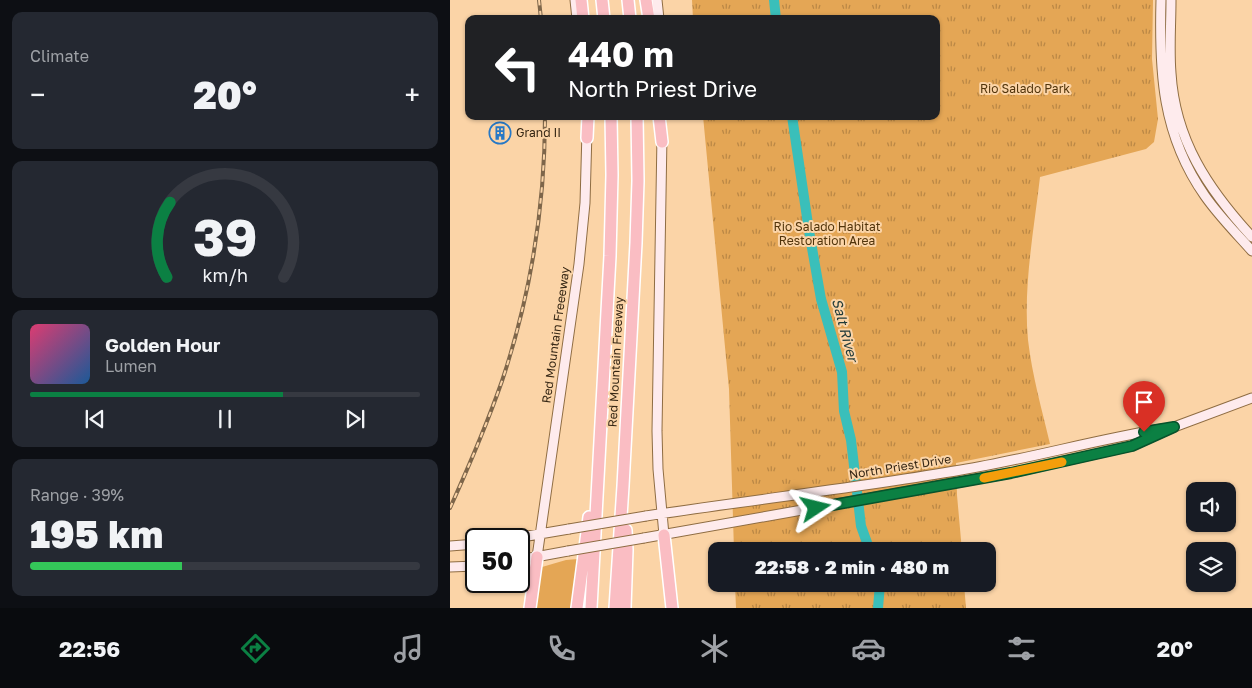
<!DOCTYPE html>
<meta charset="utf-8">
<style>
:root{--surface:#171b24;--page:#242831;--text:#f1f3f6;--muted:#9ea1a6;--line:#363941;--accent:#0b8043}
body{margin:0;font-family:"Golos Text",sans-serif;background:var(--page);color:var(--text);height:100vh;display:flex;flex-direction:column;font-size:19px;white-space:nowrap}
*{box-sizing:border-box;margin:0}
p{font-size:16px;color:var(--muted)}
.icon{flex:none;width:28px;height:28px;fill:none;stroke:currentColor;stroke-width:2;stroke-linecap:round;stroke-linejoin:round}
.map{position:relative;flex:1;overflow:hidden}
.panel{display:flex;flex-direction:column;gap:12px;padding:12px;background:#0d0f14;width:450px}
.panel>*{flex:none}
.banner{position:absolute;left:15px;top:15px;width:475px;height:105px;border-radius:10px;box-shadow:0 1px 4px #0004;background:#202124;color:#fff;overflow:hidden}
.buttons{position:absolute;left:736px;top:482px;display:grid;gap:10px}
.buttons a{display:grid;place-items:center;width:50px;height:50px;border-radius:10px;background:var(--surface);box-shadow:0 1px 4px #0004;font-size:25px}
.speed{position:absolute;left:15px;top:528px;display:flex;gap:10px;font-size:25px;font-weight:700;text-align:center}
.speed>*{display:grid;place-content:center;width:65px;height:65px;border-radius:50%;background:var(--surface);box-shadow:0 1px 4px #0004;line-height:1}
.speed .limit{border:2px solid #111;border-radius:8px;background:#fff;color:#111}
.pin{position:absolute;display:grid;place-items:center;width:42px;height:42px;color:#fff;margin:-51px -21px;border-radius:50% 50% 50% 0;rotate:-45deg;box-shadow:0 0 5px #0007}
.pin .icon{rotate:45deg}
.me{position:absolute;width:55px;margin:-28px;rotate:80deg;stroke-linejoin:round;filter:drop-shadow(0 0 4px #0008)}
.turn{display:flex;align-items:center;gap:18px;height:105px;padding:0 20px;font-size:22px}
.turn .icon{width:65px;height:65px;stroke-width:2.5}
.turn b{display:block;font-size:35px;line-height:42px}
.big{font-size:38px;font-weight:800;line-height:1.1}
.panel .tile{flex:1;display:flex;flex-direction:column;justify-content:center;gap:8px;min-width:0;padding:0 18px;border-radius:10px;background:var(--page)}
.panel .dial{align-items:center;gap:0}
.dial svg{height:130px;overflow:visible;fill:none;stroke:var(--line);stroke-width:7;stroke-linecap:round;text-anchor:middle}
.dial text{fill:var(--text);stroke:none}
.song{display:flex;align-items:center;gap:15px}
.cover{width:60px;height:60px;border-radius:8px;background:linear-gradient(135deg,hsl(340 70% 55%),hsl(210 70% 35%))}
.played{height:5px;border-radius:2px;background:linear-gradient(90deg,var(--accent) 65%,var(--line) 65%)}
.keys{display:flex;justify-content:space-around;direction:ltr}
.heat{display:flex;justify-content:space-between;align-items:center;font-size:28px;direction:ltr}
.charge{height:8px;border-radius:4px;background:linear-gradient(90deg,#34c759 39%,var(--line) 0)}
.trip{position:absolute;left:258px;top:542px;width:288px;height:50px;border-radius:10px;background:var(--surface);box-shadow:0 1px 4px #0004;font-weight:800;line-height:50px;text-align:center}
.tab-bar{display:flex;height:80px;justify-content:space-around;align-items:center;background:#090b0e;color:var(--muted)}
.tab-bar .icon{width:35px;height:35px}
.tab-bar .selected{color:var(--accent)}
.tab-bar b{font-size:22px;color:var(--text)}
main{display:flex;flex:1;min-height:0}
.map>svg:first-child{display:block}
.grass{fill:#e4a655}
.park{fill:url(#park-tufts)}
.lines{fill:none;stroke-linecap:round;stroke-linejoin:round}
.river{stroke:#3abfba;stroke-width:10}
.secondary-casing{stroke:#8f6d43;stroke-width:11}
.highway-casing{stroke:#fff;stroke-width:14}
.secondary{stroke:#feebed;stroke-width:9}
.highway{stroke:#fabdc3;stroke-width:11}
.rail-casing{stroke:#7e664a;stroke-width:4}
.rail{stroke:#fbd4a7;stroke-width:2;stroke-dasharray:5.5;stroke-linecap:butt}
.secondary-bridge-casing{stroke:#8f6d43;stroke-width:11;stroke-linecap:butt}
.secondary-bridge{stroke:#feebed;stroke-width:9}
.route-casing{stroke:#07532c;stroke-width:12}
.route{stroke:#0b8043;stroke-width:9}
.slow{stroke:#f59e0b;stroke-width:9}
.labels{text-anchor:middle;stroke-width:4;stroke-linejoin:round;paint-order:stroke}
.park-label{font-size:12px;fill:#51340b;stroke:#fbd4a7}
.poi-label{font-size:12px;fill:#352614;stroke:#fbd4a7;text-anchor:start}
.street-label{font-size:12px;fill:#352614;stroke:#fbd4a7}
.water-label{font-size:14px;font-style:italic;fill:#1f3a39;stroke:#fbd4a7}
</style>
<main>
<section class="panel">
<div class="tile"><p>Climate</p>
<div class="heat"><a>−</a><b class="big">20°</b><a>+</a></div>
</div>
<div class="tile dial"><svg viewBox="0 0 100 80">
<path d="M14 69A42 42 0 1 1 86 69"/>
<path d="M14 69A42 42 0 0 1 16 23" stroke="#0b8043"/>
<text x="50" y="56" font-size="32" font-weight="700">39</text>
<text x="50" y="72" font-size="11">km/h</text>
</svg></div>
<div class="tile">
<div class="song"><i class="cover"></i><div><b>Golden Hour</b><p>Lumen</p></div></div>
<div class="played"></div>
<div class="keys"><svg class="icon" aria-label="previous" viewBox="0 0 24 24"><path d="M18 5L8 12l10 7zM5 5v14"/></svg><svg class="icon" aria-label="pause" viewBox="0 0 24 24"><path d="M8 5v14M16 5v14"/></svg><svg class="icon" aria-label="next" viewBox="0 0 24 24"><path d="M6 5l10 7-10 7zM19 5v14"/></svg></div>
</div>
<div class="tile"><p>Range · 39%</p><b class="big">195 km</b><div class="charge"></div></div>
</section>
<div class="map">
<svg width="802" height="608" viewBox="0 0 802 608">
<defs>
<pattern id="park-tufts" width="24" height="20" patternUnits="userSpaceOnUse" patternTransform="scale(1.25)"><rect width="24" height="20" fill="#e4a655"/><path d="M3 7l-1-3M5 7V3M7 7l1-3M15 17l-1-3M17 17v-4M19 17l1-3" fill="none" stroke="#ba8745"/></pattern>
</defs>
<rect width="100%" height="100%" fill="#fbd4a7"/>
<path class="grass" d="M128,559L121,608H84L92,567L116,560Z"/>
<path class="park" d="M242,0H703L702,59L708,119L704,142L696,149L590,177C584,230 573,286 578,340C582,375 592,410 600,444L506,463L507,495L512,551H284L279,389L253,116H486V19H243Z
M285,584H514L516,608H286Z"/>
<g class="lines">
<path class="river" d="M324,0L326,19
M342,116L359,231L371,299L392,372L394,411L401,440L411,526L420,551
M428,608L430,584"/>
<g class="secondary-casing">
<path id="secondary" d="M125,0L127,19
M207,0L209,19
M711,0C709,72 712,135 755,196C769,216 786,233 802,251
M721,0C721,24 719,49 721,73C725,140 758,189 802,237
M212,136L207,431L208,469L214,535
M196,516C301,500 406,488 511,470C578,459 644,440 711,429
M194,538L561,473L646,454L682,446L724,427L802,398
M60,539L119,529
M0,546L26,544
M87,557L129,264L135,203L137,131
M69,560L118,551
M0,567L26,566"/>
</g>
<g class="highway-casing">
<path id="highway" d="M131,0L133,19
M152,0L154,19
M178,0L180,19
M196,0L199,19
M209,116L212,142
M137,138L138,116
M214,535L222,608
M80,608L87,557
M127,608L139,517
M141,608L160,256L162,175L161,116
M165,608L173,486L186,243L188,181L187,116
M175,608L177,550L176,530"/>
</g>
<use href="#secondary" class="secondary"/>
<use href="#highway" class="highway"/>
<g class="rail-casing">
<path id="rail" d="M89,0L91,19
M0,508C19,466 37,424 52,381C80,297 95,205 95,116"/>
</g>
<use href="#rail" class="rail"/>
<g class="secondary-bridge-casing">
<path id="secondary-bridge" d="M119,529L196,516
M118,551L194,538"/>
</g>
<use href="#secondary-bridge" class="secondary-bridge"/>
</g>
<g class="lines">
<g class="route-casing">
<path id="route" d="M366,508L561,473L646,454L682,446L724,427L694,432"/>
</g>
<use href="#route" class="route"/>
<path class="slow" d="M534,478L612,462"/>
</g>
<defs>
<g id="building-ring" transform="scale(1.125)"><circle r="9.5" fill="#fbd4a7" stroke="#2678c6" stroke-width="1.5"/><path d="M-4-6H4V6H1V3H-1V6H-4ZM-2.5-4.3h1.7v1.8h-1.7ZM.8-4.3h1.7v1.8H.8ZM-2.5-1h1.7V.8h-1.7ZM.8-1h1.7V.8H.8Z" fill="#2678c6"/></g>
</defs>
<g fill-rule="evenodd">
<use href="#building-ring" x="50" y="133"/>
</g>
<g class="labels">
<g class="park-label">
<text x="575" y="93">Rio Salado Park</text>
<text x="377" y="231">Rio Salado Habitat<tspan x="377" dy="14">Restoration Area</tspan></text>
</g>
<g class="poi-label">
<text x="66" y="137">Grand II</text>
</g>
<g class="street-label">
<text transform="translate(106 335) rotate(-82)" y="4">Red Mountain Freeeway</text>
<text transform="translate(166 362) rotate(-87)" y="4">Red Mountain Freeway</text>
<text transform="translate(450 467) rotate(-9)" y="4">North Priest Drive</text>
</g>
<g class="water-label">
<text transform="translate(395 330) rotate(75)" y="5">Salt River</text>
</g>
</g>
</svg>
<div class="buttons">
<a><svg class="icon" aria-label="sound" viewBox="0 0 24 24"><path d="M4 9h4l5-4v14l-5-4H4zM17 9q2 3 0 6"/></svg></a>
<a><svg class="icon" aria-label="layers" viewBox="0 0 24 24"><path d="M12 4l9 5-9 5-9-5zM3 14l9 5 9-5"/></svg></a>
</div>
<div class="speed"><div class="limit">50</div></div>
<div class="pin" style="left:694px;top:432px;background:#d93025"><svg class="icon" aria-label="arrive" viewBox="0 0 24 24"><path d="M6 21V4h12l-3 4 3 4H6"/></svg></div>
<svg class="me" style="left:366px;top:508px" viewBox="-20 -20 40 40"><path d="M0-17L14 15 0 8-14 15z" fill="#0b8043" stroke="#fff" stroke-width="4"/></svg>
<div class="trip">22:58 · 2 min · 480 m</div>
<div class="banner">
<div class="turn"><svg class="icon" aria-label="left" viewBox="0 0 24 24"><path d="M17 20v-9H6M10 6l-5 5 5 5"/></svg><div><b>440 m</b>North Priest Drive</div></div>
</div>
</div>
</main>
<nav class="tab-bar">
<b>22:56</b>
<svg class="icon selected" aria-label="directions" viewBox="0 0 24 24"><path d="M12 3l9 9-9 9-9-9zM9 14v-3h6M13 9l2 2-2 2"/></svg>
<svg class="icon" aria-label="music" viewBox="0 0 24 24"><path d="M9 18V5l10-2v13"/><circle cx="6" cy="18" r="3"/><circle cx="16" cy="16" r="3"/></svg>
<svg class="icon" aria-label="phone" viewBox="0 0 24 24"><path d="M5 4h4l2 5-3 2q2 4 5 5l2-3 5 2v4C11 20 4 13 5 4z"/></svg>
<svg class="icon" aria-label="climate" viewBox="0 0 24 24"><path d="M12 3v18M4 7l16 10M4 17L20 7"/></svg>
<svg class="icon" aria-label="car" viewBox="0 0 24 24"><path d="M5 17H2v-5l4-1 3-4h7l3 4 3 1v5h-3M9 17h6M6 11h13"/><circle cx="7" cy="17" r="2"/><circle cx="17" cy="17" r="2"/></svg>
<svg class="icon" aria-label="filters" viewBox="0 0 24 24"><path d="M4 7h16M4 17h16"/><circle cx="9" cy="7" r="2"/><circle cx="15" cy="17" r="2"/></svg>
<b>20°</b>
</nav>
